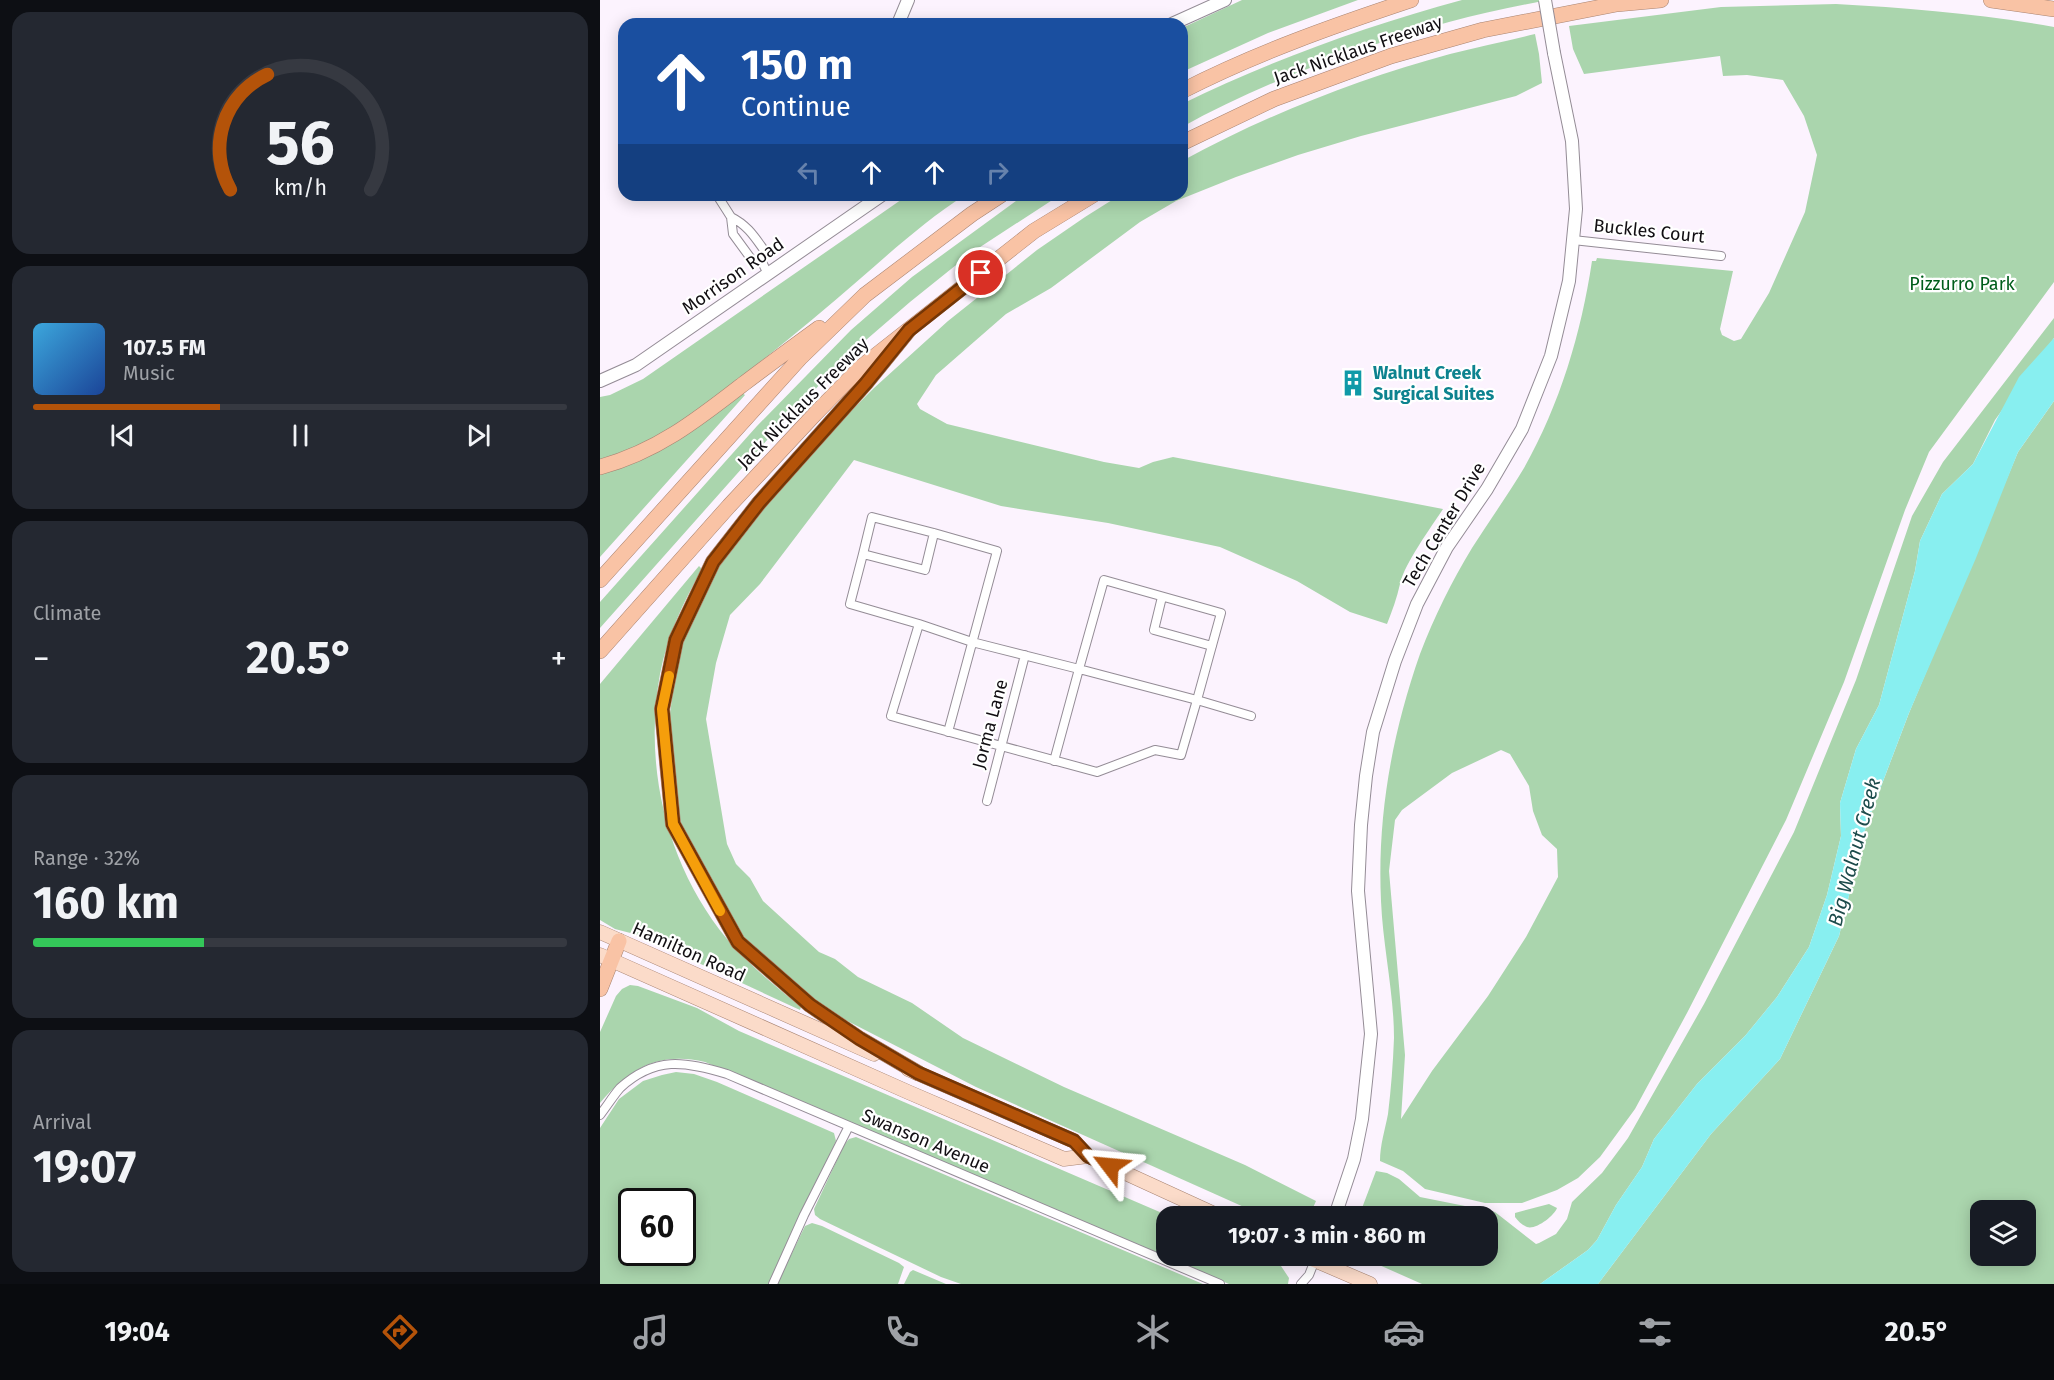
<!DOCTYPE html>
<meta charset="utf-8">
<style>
:root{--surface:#171b24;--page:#242831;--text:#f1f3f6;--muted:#9ea1a6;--line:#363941;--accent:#b45309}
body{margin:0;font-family:"Fira Sans",sans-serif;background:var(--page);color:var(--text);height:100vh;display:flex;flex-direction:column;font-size:22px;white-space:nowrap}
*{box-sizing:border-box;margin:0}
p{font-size:20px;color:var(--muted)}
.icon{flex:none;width:33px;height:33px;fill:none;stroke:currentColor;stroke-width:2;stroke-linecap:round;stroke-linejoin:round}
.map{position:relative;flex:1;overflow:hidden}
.side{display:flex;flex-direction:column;gap:12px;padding:12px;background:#0d0f14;width:600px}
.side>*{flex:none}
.banner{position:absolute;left:18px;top:18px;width:570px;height:183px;border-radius:18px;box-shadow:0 3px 15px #0003;background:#1a4fa0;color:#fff;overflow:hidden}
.fabs{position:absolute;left:1370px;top:1200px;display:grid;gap:12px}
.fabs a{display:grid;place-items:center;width:66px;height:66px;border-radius:12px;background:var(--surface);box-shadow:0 3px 15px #0003;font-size:30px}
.speed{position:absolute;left:18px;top:1188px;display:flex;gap:12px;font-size:30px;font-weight:700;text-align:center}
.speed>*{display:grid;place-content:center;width:78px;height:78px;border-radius:50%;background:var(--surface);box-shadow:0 3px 15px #0003;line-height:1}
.speed .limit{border:3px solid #111;border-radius:9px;background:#fff;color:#111}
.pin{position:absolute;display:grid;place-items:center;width:51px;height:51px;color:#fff;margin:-26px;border:3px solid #fff;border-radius:50%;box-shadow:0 2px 6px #0007}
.me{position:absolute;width:66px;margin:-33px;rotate:299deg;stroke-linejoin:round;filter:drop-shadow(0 0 4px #0008)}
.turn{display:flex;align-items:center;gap:21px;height:126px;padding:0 24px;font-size:27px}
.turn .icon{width:78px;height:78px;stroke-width:2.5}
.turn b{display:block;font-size:42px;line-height:51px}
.lanes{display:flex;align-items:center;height:57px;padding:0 24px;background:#0003;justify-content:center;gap:30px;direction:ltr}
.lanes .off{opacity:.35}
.big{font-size:45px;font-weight:700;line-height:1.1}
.side .widget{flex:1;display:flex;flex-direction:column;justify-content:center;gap:9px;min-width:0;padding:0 21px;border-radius:18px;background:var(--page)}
.side .dial{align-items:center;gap:0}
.dial svg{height:156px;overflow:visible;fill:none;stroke:var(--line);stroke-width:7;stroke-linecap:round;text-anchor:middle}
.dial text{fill:var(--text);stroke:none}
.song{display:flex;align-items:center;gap:18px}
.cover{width:72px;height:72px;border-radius:9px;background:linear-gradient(135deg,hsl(200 70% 55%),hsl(220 70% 35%))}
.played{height:6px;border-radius:3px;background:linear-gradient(90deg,var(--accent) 35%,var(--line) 35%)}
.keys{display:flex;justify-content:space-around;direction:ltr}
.heat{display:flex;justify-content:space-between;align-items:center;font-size:33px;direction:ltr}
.charge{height:9px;border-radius:4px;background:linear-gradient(90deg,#34c759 32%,var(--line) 0)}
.trip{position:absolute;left:556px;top:1206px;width:342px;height:60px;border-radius:18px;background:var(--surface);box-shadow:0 3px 15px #0003;font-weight:700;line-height:60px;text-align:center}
.dock{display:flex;height:96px;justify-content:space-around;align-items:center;background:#090b0e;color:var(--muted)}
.dock .icon{width:42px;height:42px}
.dock .current{color:var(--accent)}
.dock b{font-size:27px;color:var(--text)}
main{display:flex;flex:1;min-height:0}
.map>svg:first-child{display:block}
.green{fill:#aad5ad;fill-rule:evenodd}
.water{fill:#88eff0}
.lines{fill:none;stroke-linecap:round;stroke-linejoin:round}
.street-casing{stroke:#948c96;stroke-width:10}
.secondary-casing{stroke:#948c96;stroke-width:14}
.primary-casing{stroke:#a88472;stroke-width:15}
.highway-casing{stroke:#a88472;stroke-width:16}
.street{stroke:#fff;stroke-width:8}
.secondary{stroke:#fff;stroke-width:12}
.primary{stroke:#fbdbc9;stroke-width:14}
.highway{stroke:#f9c3a5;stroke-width:15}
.secondary-bridge-casing{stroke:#948c96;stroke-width:14;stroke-linecap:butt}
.secondary-bridge{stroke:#fff;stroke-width:12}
.route-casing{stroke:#753606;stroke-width:15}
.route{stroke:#b45309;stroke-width:10}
.slow{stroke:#f59e0b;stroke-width:10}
.labels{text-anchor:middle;stroke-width:4.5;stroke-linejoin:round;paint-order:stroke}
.street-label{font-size:18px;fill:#110e12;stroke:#fff}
.park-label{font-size:18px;fill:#005d1b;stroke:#fff}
.culture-label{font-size:18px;font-weight:bold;fill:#0d838f;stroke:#fff;text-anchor:start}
.water-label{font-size:20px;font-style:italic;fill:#1c4b4b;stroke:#fff}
</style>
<main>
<section class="side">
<div class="widget dial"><svg viewBox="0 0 100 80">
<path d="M14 69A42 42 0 1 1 86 69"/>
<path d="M14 69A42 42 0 0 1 33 10" stroke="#b45309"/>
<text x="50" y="56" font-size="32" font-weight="700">56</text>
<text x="50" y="72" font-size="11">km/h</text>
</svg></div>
<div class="widget">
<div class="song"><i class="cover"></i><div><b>107.5 FM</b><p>Music</p></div></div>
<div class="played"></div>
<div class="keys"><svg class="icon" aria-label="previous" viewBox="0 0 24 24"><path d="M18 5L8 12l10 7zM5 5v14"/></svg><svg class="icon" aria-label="pause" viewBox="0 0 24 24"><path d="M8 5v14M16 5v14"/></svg><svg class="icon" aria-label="next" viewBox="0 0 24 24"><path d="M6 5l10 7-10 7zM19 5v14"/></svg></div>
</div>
<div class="widget"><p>Climate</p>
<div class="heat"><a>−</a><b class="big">20.5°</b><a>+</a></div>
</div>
<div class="widget"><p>Range · 32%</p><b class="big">160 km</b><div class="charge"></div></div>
<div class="widget"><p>Arrival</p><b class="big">19:07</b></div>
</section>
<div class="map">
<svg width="1454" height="1284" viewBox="0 0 1454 1284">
<rect width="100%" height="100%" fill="#fcf3fe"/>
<path class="green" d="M642,0H758L668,33L582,72V28Z
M862,0H947C914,7 881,13 849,22C759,47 663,82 582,127V104C672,60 766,26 862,0Z
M1236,4C1309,8 1382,14 1454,27V282L1329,452L1305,510L1244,682L1186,820L1087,1013L1035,1109L1000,1157L978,1178L957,1190L922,1203H885L825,1189L803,1171L780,1161C780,1145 785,1130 788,1114C791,1089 793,1064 794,1038C794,993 783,947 781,901C777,816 792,734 820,654C834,617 852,581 872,548C889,521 908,495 924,468C960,404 981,334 992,261H996L997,258L1133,271L1120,329L1122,335L1134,341L1141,339L1169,293L1205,212L1217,155L1204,116L1183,80L1147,75L1123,76L1120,56L984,74L973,49L969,26L1121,7ZM901,750L910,754L929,786L933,811L942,835L957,849L958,877L926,937L888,996L832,1071L801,1119L805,1055L789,871L795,820L802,810L852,773Z
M935,34L939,54L942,83L916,96L761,136L698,155L636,177L576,201L540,222L451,288L406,314L336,375L317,404L320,409L347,424L504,462L539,468L553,462L573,457L843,509C832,526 804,564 800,584C797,598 792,611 787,624L750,612L697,581L620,547L508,523L401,506L254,460L160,584L130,615L116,663L106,719L127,844L136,864L150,878L163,901L219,952L235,959L258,977L312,1003L363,1038L464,1087L645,1165L716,1201L712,1210L705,1216H664L376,1087L230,1012L143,940L86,839L77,809L68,728L77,662L87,629L118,566L160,512L233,429L274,388L348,321L437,250L485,217L520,195H582V161C666,115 758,79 850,54C878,47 907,41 935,34Z
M308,195H365C329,218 293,250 261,278C222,312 182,345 141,377C99,411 53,446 0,460V397L10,395L43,379Z
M424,195H460L371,253L310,302L244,359L168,439L0,628V602L157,426L251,330L312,277Z
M1454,318V338L1395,420L1373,464L1342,494L1320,541L1315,571L1279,705L1256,749L1240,803L1241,836L1227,895L1209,947L1177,997L1145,1036L1097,1084L1054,1139L1042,1167L1016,1205L997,1240L988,1250L940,1284H822L759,1256H888V1216H759L776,1171L787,1173L799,1179L820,1197L895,1212L936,1244L939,1243L956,1234L967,1219L972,1202L1002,1173L1028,1138L1104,1004L1194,832L1256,680L1312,516L1343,462Z
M141,392L145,395L0,557V472Z
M1454,401V1284H998L1111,1134L1180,1059L1239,936L1266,826L1309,713L1418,452ZM1380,1210H1425V1256H1380Z
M99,566L102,569C83,602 67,637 60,674C43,767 67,866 127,939C149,965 175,986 201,1007L200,1010L38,935L15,929L0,920V684Z
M30,985L38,986L97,1008L139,1031L569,1216H567V1256H660L681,1266L689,1278L688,1284H629L105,1062C58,1051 29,1069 0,1103V1032L16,996L22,989Z
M76,1072L94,1074L117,1082L234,1133L236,1141L169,1284H0V1128L19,1099L43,1081L62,1075ZM32,1202H82V1252H32Z
M256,1137L603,1284H361L341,1277L220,1219L215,1215L214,1209L244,1145L249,1139Z
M949,1204L957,1208C954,1216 936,1230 927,1227C922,1225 918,1221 915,1217V1213Z
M212,1223L222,1226L299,1263L304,1267L298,1284H177L205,1226Z
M313,1270L346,1284H304L310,1272Z"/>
<path class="water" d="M1454,338V401L1418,452L1376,558L1309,713L1266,826L1239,936L1180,1059L1111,1134L998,1284H940L988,1250L997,1240L1016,1205L1042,1167L1054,1139L1097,1084L1145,1036L1177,997L1209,947L1227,895L1241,836L1240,803L1256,749L1279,705L1315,571L1320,541L1342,494L1373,464L1419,377Z"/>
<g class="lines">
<g class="street-casing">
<path id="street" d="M117,195L131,217L133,234L152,260L162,262
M131,217C147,225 154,236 164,250L162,262L168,274
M973,240L1121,256
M334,533L272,517L263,554L325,570L334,533L397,551L348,732
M263,554L250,604L319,624
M504,580L621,613L597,700L479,669Z
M562,597L554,630L612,646
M454,761L479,669L372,642L319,624L291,716L497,772L555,750L581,755L597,700L651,716
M387,801L425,655
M0,1115C7,1106 13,1096 20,1088C55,1056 85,1061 127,1074L620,1284
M173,1284L204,1215L249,1126
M701,1284L709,1275L715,1260"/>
</g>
<g class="secondary-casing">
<path id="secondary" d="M298,24L308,0
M572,24L625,0
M0,381L36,365L282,195
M735,1216L754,1159L762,1119L771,1034L758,891L761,825L766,776L773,732L795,661L817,604L847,547L887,489L922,429L951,356L969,281L976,209L972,141L954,53"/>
</g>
<g class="primary-casing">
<path id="primary" d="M0,932L274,1054
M0,955L308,1092L464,1159L488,1156
M308,1069L474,1141L488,1156L619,1216
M705,1256L770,1284"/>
</g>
<g class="highway-casing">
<path id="highway" d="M1391,0L1454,9
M582,91C656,53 733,26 811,0
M582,143L674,99L791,56L883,30L1017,4L1061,0
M309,330L266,383L159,503L113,562L76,640L62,709L73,824L138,942L210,1005L260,1039L318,1073
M0,467C56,452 97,420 142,385C167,366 193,347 219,328
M0,580L201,357L265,295L372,214L401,195
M0,651L129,506L215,414L260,368L434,231L493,195
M0,989L19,941"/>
</g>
<use href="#street" class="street"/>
<use href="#secondary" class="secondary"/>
<use href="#primary" class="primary"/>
<use href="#highway" class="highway"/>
<g class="secondary-bridge-casing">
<path id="secondary-bridge" d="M945,0L954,53"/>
</g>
<use href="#secondary-bridge" class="secondary-bridge"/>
</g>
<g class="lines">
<g class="route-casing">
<path id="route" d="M381,273L309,330L266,383L159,503L113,562L76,640L62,709L73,824L138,942L210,1005L260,1039L318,1073L474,1141L488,1156L510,1166"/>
</g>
<use href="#route" class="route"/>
<path class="slow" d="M69,676L62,709L73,824L120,911"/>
</g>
<defs>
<g id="building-bare" transform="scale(2.07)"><path d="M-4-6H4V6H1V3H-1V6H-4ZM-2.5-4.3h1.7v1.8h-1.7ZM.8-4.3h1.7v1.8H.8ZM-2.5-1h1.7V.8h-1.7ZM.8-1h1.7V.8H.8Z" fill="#0f9aa8" stroke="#fff" stroke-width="2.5" paint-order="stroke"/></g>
</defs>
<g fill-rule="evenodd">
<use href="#building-bare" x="753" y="383"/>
</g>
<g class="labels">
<g class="street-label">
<text transform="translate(758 50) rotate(-19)" y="6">Jack Nicklaus Freeway</text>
<text transform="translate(1049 231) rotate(6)" y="6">Buckles Court</text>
<text transform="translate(133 276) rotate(-35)" y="6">Morrison Road</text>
<text transform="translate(203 403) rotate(-45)" y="6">Jack Nicklaus Freeway</text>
<text transform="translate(844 525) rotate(-59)" y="6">Tech Center Drive</text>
<text transform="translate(390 724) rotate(-75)" y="6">Jorma Lane</text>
<text transform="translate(89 952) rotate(24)" y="6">Hamilton Road</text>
<text transform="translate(326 1141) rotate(23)" y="6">Swanson Avenue</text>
</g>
<g class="park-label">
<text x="1362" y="290">Pizzurro Park</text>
</g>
<g class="culture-label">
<text x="773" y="379">Walnut Creek<tspan x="773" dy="21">Surgical Suites</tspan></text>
</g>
<g class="water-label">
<text transform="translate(1254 852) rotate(-75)" y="7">Big Walnut Creek</text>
</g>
</g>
</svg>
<div class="fabs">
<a><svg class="icon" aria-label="layers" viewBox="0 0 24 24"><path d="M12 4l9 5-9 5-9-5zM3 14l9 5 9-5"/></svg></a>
</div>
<div class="speed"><div class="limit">60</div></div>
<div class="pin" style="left:381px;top:273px;background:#d93025"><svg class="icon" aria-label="arrive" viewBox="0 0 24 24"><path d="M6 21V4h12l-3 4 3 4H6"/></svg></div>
<svg class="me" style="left:510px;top:1166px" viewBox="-20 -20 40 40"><path d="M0-17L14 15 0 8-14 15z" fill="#b45309" stroke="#fff" stroke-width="4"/></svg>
<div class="trip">19:07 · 3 min · 860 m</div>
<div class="banner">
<div class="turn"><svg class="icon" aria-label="ahead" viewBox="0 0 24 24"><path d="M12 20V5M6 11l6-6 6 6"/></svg><div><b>150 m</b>Continue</div></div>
<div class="lanes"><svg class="icon off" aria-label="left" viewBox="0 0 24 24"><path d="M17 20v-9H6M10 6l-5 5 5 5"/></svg><svg class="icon" aria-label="ahead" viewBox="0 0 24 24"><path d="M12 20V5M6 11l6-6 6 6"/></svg><svg class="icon" aria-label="ahead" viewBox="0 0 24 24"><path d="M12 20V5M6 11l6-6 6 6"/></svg><svg class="icon off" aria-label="right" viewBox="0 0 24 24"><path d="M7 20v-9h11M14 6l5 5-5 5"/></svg></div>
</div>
</div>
</main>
<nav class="dock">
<b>19:04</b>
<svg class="icon current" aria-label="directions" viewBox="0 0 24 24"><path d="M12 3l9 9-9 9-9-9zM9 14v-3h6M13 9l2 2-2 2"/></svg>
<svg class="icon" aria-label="music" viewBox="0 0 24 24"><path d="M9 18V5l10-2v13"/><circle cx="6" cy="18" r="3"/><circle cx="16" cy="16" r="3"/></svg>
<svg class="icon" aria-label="phone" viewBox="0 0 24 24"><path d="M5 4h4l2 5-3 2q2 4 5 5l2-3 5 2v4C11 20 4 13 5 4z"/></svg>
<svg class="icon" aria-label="climate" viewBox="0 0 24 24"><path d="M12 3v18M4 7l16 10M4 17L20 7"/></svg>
<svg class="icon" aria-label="car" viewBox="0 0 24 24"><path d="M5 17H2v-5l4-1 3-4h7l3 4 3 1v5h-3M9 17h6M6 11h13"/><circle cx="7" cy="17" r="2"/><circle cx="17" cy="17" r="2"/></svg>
<svg class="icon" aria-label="filters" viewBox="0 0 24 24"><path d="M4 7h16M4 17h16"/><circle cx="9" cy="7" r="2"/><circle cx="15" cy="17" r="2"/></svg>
<b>20.5°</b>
</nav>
